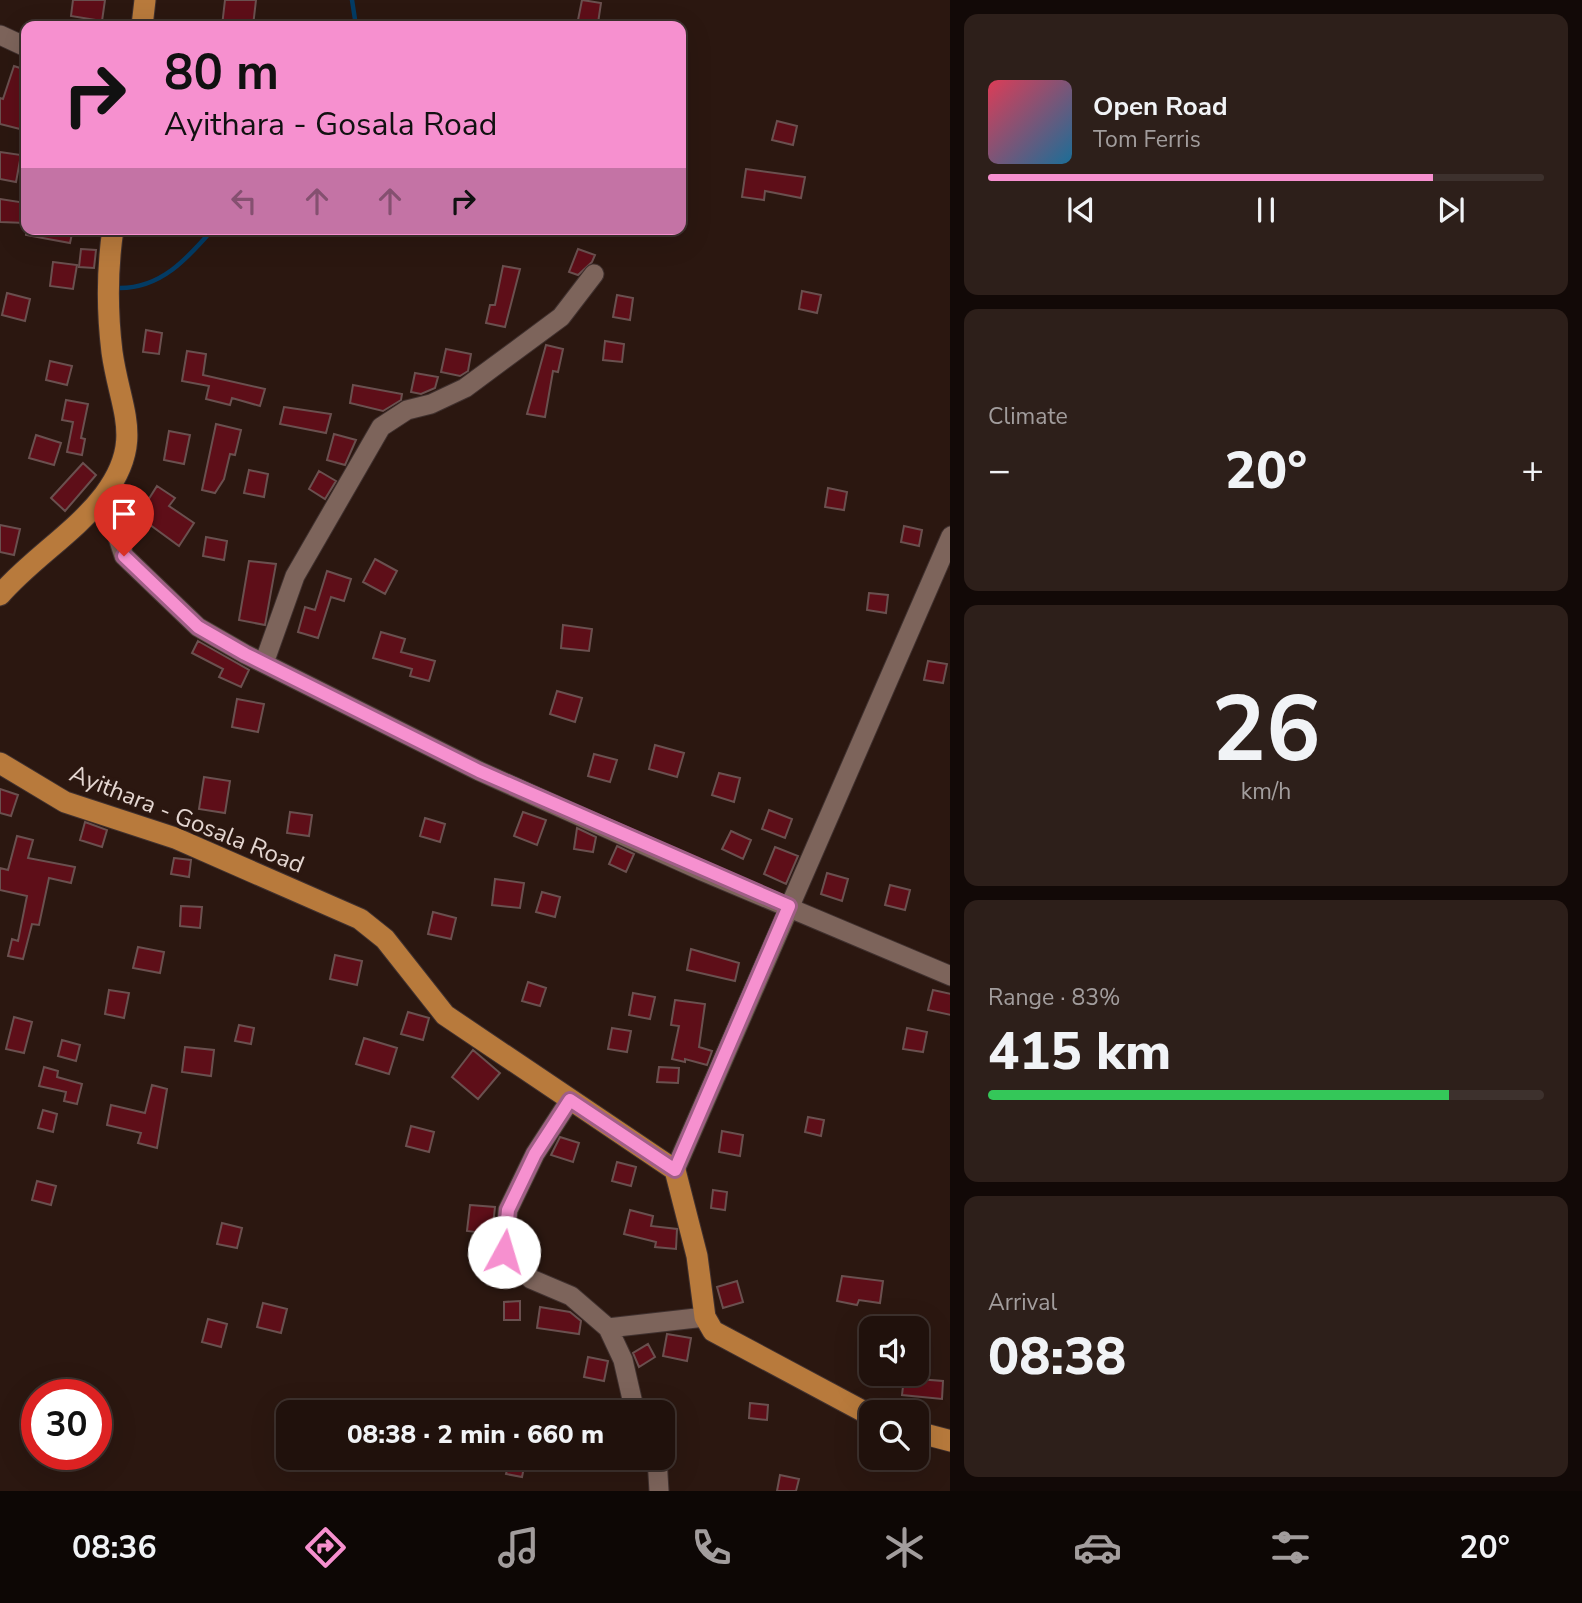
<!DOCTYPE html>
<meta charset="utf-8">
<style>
:root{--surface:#20110c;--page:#2d1f1a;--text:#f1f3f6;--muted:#a29d9d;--line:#3d312d;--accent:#f690cf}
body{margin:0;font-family:"Nunito Sans",sans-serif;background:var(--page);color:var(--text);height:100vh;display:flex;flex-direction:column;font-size:26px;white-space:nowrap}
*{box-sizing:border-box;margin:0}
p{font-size:23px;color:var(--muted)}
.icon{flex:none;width:38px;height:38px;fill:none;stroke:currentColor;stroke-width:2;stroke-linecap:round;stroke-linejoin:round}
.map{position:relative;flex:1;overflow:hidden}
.drawer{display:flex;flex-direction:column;gap:14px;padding:14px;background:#120907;width:632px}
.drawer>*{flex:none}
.guide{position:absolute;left:21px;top:21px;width:665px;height:214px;border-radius:14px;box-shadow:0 7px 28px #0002,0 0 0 2px var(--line);background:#f690cf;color:#111;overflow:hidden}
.controls{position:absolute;left:859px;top:1316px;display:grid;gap:14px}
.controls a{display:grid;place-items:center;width:70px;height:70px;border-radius:14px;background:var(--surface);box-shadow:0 7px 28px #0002,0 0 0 2px var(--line);font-size:35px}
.speed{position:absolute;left:21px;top:1379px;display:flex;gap:14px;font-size:35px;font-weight:700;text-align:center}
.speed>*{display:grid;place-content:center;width:91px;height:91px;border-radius:50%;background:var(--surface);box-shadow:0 7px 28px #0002,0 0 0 2px var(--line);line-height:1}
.speed .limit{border:10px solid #d22;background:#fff;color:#111}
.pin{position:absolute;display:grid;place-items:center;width:60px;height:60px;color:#fff;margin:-72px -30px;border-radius:50% 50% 50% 0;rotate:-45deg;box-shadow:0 0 7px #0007}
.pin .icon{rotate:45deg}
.me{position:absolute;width:77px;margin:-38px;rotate:6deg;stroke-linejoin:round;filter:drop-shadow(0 0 5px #0008)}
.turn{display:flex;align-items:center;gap:24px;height:147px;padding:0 28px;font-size:32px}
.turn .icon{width:91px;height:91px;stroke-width:2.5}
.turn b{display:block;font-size:49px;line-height:60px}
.lanes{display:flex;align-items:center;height:66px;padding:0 28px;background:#0003;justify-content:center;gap:35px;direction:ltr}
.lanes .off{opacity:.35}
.big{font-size:52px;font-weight:800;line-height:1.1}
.drawer .widget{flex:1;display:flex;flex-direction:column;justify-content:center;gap:10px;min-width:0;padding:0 24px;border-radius:14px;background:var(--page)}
.drawer .dial{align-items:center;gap:0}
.dial b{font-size:91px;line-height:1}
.song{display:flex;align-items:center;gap:21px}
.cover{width:84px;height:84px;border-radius:10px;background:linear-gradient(135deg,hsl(350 70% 55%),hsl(200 70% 35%))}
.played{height:7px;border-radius:4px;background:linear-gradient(90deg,var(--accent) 80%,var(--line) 80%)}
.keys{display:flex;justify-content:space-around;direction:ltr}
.heat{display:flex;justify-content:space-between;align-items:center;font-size:38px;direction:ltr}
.charge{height:10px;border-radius:5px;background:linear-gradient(90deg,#34c759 83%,var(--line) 0)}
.trip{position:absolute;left:276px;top:1400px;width:399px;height:70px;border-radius:14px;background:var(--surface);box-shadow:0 7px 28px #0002,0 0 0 2px var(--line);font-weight:800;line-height:70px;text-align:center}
.dock{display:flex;height:112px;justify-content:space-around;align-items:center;background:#0d0705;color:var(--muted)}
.dock .icon{width:49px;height:49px}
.dock .active{color:var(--accent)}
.dock b{font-size:32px;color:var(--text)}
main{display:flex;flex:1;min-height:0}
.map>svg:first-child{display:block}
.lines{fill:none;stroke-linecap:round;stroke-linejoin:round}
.stream{stroke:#033b64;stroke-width:4.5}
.building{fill:#5e0e18;stroke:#6a504f;stroke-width:2}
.minor-casing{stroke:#40312f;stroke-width:21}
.major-casing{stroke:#40312f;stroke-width:23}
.minor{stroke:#7d645b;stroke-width:19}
.major{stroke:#b87a3c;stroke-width:21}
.route-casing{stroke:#a05e87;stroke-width:18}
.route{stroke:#f690cf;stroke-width:12}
.labels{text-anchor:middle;stroke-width:7;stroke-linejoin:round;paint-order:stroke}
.street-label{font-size:24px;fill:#e4d6d1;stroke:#2b1710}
</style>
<main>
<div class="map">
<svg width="951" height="1491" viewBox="0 0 951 1491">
<rect width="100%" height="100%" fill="#2b1710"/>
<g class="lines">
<path class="stream" d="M352,0L356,26
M120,288C161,288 187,259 213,229"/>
</g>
<path class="building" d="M73,0H105L102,21L71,16Z
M225,0H256L253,26H222Z
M582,0L601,3L598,23L578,20Z
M14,66L26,70V103L20,129L0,124V98L3,99Z
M777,121L797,126L793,145L772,140Z
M0,152L21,155L16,182L0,179Z
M746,169L805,177L801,198L765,191L764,200L742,197Z
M0,199L26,203V223L0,222Z
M26,229H73L70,243L26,235Z
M81,249L96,250L94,268L79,267Z
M578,249L595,255L592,262L578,275L569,272Z
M53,262L77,265L73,289L50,286Z
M503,266L520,269L505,327L486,323L490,305H495Z
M802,291L821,295L817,313L799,309Z
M7,293L30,299L25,321L2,315Z
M617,295L633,298L630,320L613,317Z
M146,330L162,333L159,354L143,352Z
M605,341L624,344L622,362L603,360Z
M546,345L563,349L558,372L553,371L545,417L527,414Z
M446,349L471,354L468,371L460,376L441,372Z
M187,351L206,354L203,375L265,389L260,406L232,398L230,405L206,399L209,386L182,381Z
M50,361L72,366L67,385L46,380Z
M415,373L438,377L435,388L421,394L411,392Z
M353,385L402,394L401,400L383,411L350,403Z
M66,400L88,404L81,438L85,439L82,455L67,452L73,422L62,420Z
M284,407L331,414L326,433L280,424Z
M216,424L241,430L235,455L230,454L224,479L215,493L202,490Z
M169,431L190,435L184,464L164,460Z
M334,434L356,440L345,465L327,460Z
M36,435L61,443L54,465L29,458Z
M83,463L96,475L65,511L51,498Z
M249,470L268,474L264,497L244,493Z
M319,471L336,481L325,499L309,489Z
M157,486L175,498L169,506L194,523L179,546L138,516Z
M828,488L847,492L844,510L825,507Z
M0,525L20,529L14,555L0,552Z
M904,526L922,530L919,546L901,542Z
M206,537L227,541L224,560L203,556Z
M375,559L397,571L385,594L363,582Z
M249,561L276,564L265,625L239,620Z
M327,571L351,579L344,601L331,597L318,638L298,632L305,607L315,610Z
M869,593L888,595L886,613L867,610Z
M563,625L592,629L589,651L561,648Z
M381,632L405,639L401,652L435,661L429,681L410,676L412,669L373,658Z
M198,641L249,670L241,687L219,677L223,669L192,653Z
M928,661L947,664L943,683L924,680Z
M557,691L582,698L575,722L550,714Z
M237,699L264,704L258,732L232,727Z
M655,745L684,753L677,777L649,769Z
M594,754L617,760L610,782L588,776Z
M719,773L740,778L734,802L712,795Z
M204,777L230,781L225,813L199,809Z
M0,789L18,795L11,816L0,813Z
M769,810L792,819L785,838L762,829Z
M290,812L312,815L309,836L287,833Z
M523,812L546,820L537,845L514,836Z
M425,818L445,824L440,842L420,836Z
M85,822L107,830L102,847L80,840Z
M577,828L596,837L593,852L574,849Z
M731,831L751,840L743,859L722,849Z
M17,836L33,840L28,858L75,867L71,883L49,878L39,925L32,924L23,959L8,956L12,939L18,941L27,896L0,890V868L8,870Z
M617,846L634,854L626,872L609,864Z
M775,847L798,856L786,884L764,874Z
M174,858L191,860L189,877L171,874Z
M827,873L848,879L842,901L821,894Z
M495,879L524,883L520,908L492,905Z
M890,885L910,890L905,910L885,905Z
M542,892L560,897L555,917L536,912Z
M181,906L202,907L200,928L180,926Z
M433,912L456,918L451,939L428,934Z
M138,947L164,952L160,973L133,968Z
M691,949L739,963L735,981L687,970Z
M335,955L362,961L357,985L330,979Z
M528,982L546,988L540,1006L522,1001Z
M109,990L129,993L124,1018L105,1014Z
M933,990L951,994V1015L928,1010Z
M633,993L655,997L650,1019L629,1015Z
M675,1000L705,1004L699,1047L712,1051L707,1065L685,1059V1062L672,1059L679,1026L671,1025Z
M408,1012L429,1018L423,1040L401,1034Z
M14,1017L32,1022L24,1053L6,1049Z
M239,1025L254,1028L251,1044L235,1041Z
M612,1028L631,1031L627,1052L608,1049Z
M907,1028L927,1032L923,1052L903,1049Z
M364,1038L397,1048L389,1074L356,1064Z
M62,1040L80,1045L76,1061L58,1056Z
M185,1047L214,1050L211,1076L182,1072Z
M473,1050L500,1073L478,1099L452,1077Z
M44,1067L58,1071L57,1077L82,1084L77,1104L64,1101L66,1092L39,1086Z
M659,1067L679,1068L678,1083L657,1082Z
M152,1085L167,1089L157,1148L138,1143L141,1133L107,1125L111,1105L145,1113Z
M43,1110L57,1114L53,1132L38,1128Z
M808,1117L824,1120L821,1136L805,1132Z
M411,1126L434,1132L429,1152L406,1146Z
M722,1131L743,1135L740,1156L719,1152Z
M560,1137L579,1143L573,1162L551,1155Z
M617,1162L636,1167L631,1186L612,1181Z
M37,1181L56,1186L51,1205L32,1200Z
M713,1190L727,1192L725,1210L711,1208Z
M470,1205L495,1207L492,1234L467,1231Z
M630,1210L653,1216L651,1226L677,1229L676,1249L655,1247L656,1242L624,1234Z
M222,1223L242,1228L237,1248L217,1244Z
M842,1276L883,1281L880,1303L859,1300L857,1305L837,1301Z
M737,1281L743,1302L723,1308L717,1287Z
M520,1301V1320H504V1302Z
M263,1303L287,1309L281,1333L257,1327Z
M540,1307L570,1312L581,1321L579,1334L537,1328Z
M208,1319L227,1324L221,1347L202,1342Z
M667,1334L691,1338L687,1361L663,1356Z
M648,1344L655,1357L639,1367L633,1353Z
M588,1357L608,1361L604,1381L584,1377Z
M904,1378L943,1381L942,1399L902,1395Z
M750,1403L768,1405L767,1420L749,1418Z
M510,1458H526L522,1477L506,1474Z
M780,1475L799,1479L796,1491H777Z"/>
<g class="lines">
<g class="minor-casing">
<path id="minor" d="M0,35L26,47
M104,495L124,556L198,627L245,654L479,771L702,871L951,976
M264,663L295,576L381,427L407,410L431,404L465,388L561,317L594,274
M570,1100L535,1154L508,1210L504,1252L531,1279L571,1296L608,1328L623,1360L635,1412
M675,1170L951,536
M608,1328L705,1317
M657,1458L659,1491"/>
</g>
<g class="major-casing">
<path id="major" d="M142,26L145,0
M0,595C31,559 75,533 104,495C145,440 120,410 112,352C107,311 107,270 113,229
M0,763L65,802L175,838L360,919L385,939L445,1015L675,1170L697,1256L705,1317L713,1331L872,1416
M917,1432L951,1441"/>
</g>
<use href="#minor" class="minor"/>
<use href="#major" class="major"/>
</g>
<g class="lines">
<g class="route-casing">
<path id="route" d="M124,556L198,627L245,654L479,771L789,906L675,1170L570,1100L535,1154L508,1210L504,1252"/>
</g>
<use href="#route" class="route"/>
</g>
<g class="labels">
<g class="street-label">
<text transform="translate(187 819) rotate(22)" y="8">Ayithara - Gosala Road</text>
</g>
</g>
</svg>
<div class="controls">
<a><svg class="icon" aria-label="sound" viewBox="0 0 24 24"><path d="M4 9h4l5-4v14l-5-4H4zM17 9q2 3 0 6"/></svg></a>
<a><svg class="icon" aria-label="search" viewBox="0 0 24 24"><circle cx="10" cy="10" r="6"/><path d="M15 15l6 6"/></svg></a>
</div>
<div class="speed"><div class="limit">30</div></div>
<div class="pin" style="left:124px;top:556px;background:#d93025"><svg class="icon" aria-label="arrive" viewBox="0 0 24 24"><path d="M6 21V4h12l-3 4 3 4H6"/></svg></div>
<svg class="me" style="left:504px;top:1252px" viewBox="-20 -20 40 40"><circle r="19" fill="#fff"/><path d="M0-13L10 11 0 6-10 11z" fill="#f690cf"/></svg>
<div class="trip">08:38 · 2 min · 660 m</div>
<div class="guide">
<div class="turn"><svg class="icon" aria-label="right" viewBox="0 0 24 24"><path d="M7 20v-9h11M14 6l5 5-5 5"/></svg><div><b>80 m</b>Ayithara - Gosala Road</div></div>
<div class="lanes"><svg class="icon off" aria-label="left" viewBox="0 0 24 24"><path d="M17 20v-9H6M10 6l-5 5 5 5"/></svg><svg class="icon off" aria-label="ahead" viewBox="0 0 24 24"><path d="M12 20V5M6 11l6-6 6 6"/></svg><svg class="icon off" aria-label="ahead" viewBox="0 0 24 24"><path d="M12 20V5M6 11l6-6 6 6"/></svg><svg class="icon" aria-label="right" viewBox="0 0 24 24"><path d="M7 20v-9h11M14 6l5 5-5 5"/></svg></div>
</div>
</div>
<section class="drawer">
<div class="widget">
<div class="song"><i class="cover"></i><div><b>Open Road</b><p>Tom Ferris</p></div></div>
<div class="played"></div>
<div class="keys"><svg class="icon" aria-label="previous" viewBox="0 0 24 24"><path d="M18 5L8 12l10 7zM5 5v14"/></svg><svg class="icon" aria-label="pause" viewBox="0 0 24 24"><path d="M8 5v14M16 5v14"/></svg><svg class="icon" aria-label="next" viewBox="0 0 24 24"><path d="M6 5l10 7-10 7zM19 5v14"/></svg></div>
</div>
<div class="widget"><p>Climate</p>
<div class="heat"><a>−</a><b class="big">20°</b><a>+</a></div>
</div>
<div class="widget dial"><b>26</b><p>km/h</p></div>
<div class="widget"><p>Range · 83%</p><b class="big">415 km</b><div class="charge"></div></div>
<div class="widget"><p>Arrival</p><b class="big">08:38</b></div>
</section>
</main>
<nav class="dock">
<b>08:36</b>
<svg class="icon active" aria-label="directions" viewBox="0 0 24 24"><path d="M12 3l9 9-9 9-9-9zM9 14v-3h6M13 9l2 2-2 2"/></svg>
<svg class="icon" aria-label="music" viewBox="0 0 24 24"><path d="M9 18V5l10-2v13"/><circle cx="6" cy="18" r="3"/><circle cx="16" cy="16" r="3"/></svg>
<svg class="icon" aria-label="phone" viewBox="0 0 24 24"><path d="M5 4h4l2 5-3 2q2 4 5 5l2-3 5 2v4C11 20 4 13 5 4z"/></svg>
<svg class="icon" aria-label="climate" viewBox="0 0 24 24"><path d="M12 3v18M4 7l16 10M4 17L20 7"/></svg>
<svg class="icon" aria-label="car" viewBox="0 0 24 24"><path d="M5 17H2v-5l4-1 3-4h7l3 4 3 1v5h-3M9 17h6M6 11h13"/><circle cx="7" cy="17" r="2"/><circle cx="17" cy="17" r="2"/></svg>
<svg class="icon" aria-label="filters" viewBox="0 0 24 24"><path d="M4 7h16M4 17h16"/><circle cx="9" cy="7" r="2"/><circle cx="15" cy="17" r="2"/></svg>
<b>20°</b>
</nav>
